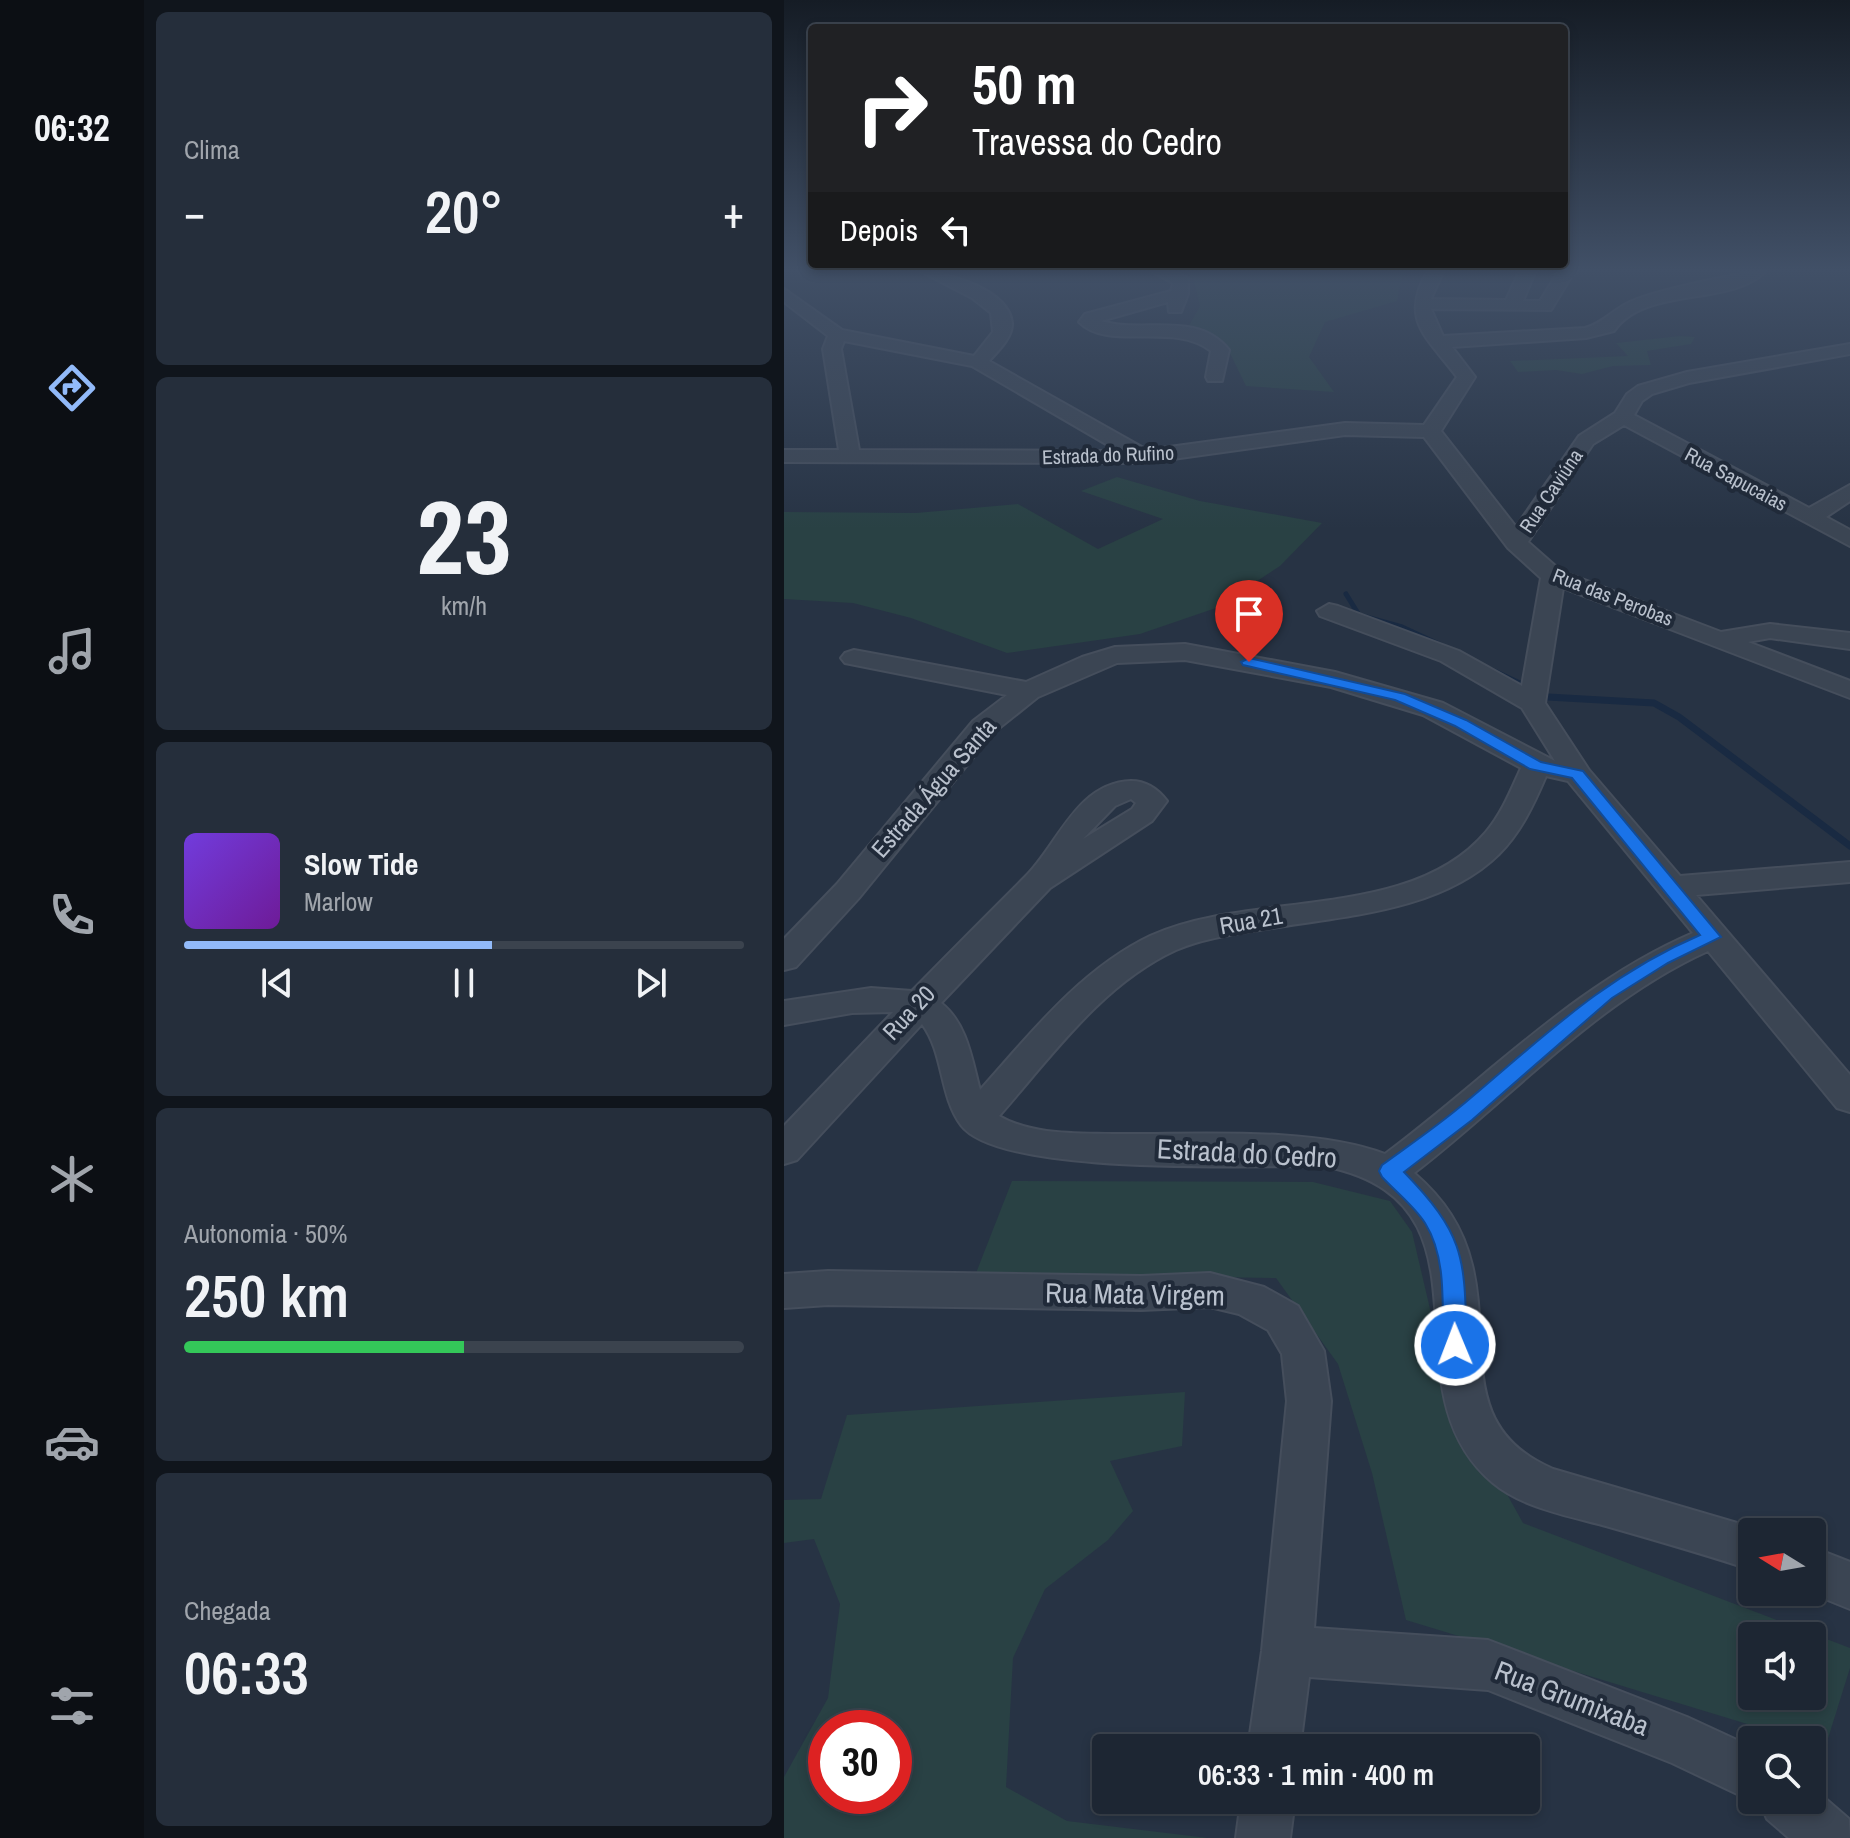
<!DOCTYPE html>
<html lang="pt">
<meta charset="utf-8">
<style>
:root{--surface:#1d2633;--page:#252e3b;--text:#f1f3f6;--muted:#a0a5ac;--line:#3b434e;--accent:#92baf9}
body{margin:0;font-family:"Archivo Narrow",sans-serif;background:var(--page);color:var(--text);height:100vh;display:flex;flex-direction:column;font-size:30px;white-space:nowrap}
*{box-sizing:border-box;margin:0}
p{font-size:26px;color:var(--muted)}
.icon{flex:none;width:44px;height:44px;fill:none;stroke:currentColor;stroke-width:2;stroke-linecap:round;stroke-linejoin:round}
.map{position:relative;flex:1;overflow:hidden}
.sheet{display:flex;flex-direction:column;gap:12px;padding:12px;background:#10151c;width:640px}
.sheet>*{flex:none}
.guide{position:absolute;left:24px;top:24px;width:760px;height:244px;border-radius:8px;box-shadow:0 4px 12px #0003,0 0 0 2px var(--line);background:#202124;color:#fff;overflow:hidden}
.needle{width:52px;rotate:281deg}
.fabs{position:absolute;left:954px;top:1518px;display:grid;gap:16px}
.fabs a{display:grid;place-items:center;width:88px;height:88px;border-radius:8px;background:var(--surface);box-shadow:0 4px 12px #0003,0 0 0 2px var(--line);font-size:40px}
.speed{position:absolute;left:24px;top:1710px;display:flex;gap:16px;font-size:40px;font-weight:700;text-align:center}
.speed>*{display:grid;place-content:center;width:104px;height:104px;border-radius:50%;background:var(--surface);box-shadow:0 4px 12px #0003,0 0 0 2px var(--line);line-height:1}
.speed .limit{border:12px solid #d22;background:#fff;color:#111}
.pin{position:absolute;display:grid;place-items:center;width:68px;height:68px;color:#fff;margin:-82px -34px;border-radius:50% 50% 50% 0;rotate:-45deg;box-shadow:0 0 8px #0007}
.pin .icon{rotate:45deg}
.me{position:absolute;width:88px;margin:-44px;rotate:359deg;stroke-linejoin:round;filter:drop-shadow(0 0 6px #0008)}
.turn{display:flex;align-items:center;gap:28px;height:168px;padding:0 32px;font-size:36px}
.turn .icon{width:104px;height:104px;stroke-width:2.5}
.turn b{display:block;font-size:56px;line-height:68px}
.then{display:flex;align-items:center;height:76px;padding:0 32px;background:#0003;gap:16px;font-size:30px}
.big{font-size:60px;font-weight:600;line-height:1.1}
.sheet .widget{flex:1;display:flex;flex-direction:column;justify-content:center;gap:12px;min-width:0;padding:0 28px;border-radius:12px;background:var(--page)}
.sheet .dial{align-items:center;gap:0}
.dial b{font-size:104px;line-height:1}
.song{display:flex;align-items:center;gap:24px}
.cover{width:96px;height:96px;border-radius:12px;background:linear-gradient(135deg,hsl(260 70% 55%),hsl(280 70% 35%))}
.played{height:8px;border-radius:4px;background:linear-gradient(90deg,var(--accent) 55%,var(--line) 55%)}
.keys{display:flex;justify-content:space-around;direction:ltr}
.heat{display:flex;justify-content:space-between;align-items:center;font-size:44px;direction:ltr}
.charge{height:12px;border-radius:6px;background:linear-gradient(90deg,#34c759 50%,var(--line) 0)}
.trip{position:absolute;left:308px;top:1734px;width:448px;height:80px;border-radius:8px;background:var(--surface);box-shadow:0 4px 12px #0003,0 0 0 2px var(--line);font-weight:600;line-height:80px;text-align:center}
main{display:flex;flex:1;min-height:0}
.dock{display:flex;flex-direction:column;width:144px;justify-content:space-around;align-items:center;background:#0c0f14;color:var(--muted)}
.dock .icon{width:56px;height:56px}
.dock .current{color:var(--accent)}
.dock b{font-size:36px;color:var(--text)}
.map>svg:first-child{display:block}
.green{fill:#294144;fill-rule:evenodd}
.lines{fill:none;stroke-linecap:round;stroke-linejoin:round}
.stream-far1{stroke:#192a42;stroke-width:5}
.stream{stroke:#192a42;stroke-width:7}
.minor-casing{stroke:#454e5c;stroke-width:4}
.minor{fill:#3b4553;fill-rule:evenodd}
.route{fill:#1a73e8;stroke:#114b97;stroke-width:2}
.labels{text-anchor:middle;stroke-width:8;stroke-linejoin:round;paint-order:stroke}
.far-street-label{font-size:20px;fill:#b9c1cd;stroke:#202a39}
.street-label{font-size:24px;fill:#b9c1cd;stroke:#202a39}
.near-street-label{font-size:28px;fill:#b9c1cd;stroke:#202a39}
</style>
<main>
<nav class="dock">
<b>06:32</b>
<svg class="icon current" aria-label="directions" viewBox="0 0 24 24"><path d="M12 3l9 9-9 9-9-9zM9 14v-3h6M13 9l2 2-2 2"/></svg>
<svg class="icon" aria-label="music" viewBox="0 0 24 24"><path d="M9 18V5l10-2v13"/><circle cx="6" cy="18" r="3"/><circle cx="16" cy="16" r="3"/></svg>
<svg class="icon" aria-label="phone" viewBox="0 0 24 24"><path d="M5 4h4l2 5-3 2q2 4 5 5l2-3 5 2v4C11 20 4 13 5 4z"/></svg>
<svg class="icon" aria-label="climate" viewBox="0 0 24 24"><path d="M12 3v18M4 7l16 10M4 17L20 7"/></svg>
<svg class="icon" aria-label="car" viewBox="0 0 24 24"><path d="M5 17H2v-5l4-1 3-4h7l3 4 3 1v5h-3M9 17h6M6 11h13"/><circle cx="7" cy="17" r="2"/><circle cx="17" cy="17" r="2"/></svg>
<svg class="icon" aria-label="filters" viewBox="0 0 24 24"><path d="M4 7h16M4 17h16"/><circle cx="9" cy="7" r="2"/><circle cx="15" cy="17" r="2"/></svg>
</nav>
<section class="sheet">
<div class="widget"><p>Clima</p>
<div class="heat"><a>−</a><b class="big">20°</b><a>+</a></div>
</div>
<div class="widget dial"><b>23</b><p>km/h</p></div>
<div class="widget">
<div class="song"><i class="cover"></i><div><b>Slow Tide</b><p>Marlow</p></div></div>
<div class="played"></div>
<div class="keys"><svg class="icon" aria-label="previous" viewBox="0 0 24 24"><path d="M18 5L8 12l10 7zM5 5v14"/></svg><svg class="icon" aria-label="pause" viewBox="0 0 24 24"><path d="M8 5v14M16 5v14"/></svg><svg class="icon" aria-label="next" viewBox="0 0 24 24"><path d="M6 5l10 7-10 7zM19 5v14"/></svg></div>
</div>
<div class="widget"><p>Autonomia · 50%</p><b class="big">250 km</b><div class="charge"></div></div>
<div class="widget"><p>Chegada</p><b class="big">06:33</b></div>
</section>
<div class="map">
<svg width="1066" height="1838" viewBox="0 0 1066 1838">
<rect width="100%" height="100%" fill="#273344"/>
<path class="green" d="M402,272H624L617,279L613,301L541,322L525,357L550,392L462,386L441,343L402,331L416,306L409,277Z
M896,336L911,337L907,344L863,351L867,365L829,366L798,374L772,370L734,372L726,361L844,356L832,343Z
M333,477L416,501L538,523L496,566L432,608L356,634L223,653L127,618L69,603L0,599V512L132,513L234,504L314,549L379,519L297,491Z
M228,1181L529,1182L606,1201L628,1232L665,1390L739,1523L1066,1648V1668L1041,1748L1028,1744V1740H1016L622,1620L588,1473L554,1364L492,1278L192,1273ZM968,1636H1028V1696H968Z
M401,1392L398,1446L326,1461L349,1511L324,1540L261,1589L229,1658L222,1787L283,1821L424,1838H0V1777L44,1698L56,1604L30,1539L0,1543V1500L37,1499L63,1415ZM110,1728V1796H42V1728Z"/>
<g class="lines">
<path class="stream-far1" d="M562,594L575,615L618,627L659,646
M706,669L738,684"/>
<path class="stream" d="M764,697L870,703L895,717L1066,846"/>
<g class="minor-casing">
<path id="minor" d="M138,272C164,272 225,290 228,323C229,337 214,351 205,361L363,450L561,423L640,425L673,377C644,338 615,321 643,272H659L647,299L722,300L735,272H751L739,301H756L774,272H790L767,310L647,309L659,336L801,328C820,323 830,308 848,301C874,290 955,272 981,272C944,307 861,286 830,331L802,338L668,347L691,377L657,431L732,527L795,436L831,413L843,394L854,386L903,372L1066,344V354L905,383L868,394L858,401L850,415L1025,508L1066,485V501L1042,517L1066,530V546L840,425L809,444L744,542L777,571L937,632L986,624L1066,633V649L986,638L964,642L1066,681V698L779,588L761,703L805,770L896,876L1066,862V882L912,895L1066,1075V1112L1053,1108L924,951C813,1001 726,1099 630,1173C660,1199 679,1227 688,1265C708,1345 672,1427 769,1469L984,1532H968V1570C920,1554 871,1540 822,1526C785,1516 739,1508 709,1483C595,1387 724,1203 540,1166C471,1165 216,1177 177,1125C155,1095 160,1053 138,1024L13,1160L0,1164V1126L109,1012L68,1013L0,1025V1001L87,988L128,991C165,953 203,915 241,877C274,845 292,783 347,781C362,781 374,789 383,801L368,821L266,888L157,1003C183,1023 188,1060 196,1090C246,1034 297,969 366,936C467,890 626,922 702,832C718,813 727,790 737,768L639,715L547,687L401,660L333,663L254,697L209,733L75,898L12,967L0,970V939L53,884L189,721L223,695L61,663L57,658L61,653L70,650L242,682L298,657L331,647L401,644L551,672L659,703L771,761L738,708L657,661L536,616L533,611L545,604L554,606L675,651L738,686L757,578L724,548L640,437L561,435L360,463L0,462V450H55L39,349L44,336L0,302V289L58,330L190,356L209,332L207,313L188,298ZM60,341L188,366L334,451L75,450L57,349ZM762,776L784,781L909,933C792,983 702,1079 601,1154C526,1126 410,1135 328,1134C291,1133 248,1135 215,1116C267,1057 318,984 392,950C420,938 451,934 481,929C558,916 656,912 715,854C737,832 750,804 762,776ZM347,799L352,803L348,809L299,839L331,806Z
M369,272H391L404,278V294L397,312H385L384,302L317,321C359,334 413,310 445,350L438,381H424L422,377L427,351C389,321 325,352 295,322L301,314L387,291L389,283Z
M44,1271L357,1276L426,1273L480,1287L514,1306L540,1351L547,1401L530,1628L704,1640L903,1717L968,1747V1800H971L968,1801L888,1763L704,1690L525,1677L516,1748H464L478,1651L503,1401L498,1354L484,1330L455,1314L426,1307L357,1310L44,1305L0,1308V1274Z
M1028,1547L1066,1562V1609L1024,1592H1028Z
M1028,1787L1065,1819L1066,1838H1005L983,1819L975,1800H1028Z
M457,1800H511L506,1838H452Z"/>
</g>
<use href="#minor" class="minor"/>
</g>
<linearGradient id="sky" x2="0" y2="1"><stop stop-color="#151c25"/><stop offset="0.51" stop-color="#415067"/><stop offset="1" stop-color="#415067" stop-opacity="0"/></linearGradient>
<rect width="1066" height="529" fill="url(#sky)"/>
<path class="route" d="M465,658L621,694L682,720L757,762L799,771L937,937L884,963L828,998L688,1120L620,1172C683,1237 680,1258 683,1345L679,1352L671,1355L662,1352L659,1345C658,1305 663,1258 641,1223C630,1206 612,1192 598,1177L595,1171L598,1165C624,1146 652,1127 677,1106C756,1040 820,976 916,935L788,778L746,769L671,726L611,700L459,665L457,662Z"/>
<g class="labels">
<g class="far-street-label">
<text transform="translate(324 455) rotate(-2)" y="7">Estrada do Rufino</text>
<text transform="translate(952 479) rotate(28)" y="7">Rua Sapucaias</text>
<text transform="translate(767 491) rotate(-56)" y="7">Rua Caviúna</text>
<text transform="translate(829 597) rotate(21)" y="7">Rua das Perobas</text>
</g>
<g class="street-label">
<text transform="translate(150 788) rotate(-49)" y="8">Estrada Água Santa</text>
<text transform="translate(467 921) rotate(-10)" y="8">Rua 21</text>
<text transform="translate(125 1013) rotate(-47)" y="8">Rua 20</text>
</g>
<g class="near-street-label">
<text transform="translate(463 1153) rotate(3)" y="10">Estrada do Cedro</text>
<text transform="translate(351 1294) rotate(1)" y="10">Rua Mata Virgem</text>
<text transform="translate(788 1698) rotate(21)" y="10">Rua Grumixaba</text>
</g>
</g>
</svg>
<div class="fabs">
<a><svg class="needle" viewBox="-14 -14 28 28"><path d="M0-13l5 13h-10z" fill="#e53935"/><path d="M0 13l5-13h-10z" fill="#a0a5ac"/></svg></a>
<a><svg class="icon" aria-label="sound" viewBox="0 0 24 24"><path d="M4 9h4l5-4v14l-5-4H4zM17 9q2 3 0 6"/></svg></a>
<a><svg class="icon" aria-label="search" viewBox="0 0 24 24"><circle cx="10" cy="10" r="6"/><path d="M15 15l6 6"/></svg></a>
</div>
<div class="speed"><div class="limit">30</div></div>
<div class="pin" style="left:465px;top:662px;background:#d93025"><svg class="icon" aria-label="arrive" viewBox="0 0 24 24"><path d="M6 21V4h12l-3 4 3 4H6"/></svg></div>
<svg class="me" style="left:671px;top:1345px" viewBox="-20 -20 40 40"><circle r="17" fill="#1a73e8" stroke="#fff" stroke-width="3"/><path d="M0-11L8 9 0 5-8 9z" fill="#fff"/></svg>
<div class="trip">06:33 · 1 min · 400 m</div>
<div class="guide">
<div class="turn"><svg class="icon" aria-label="right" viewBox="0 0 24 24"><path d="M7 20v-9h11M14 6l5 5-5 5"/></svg><div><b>50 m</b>Travessa do Cedro</div></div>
<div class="then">Depois<svg class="icon" aria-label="left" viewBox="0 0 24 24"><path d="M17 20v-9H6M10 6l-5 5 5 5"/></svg></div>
</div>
</div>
</main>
